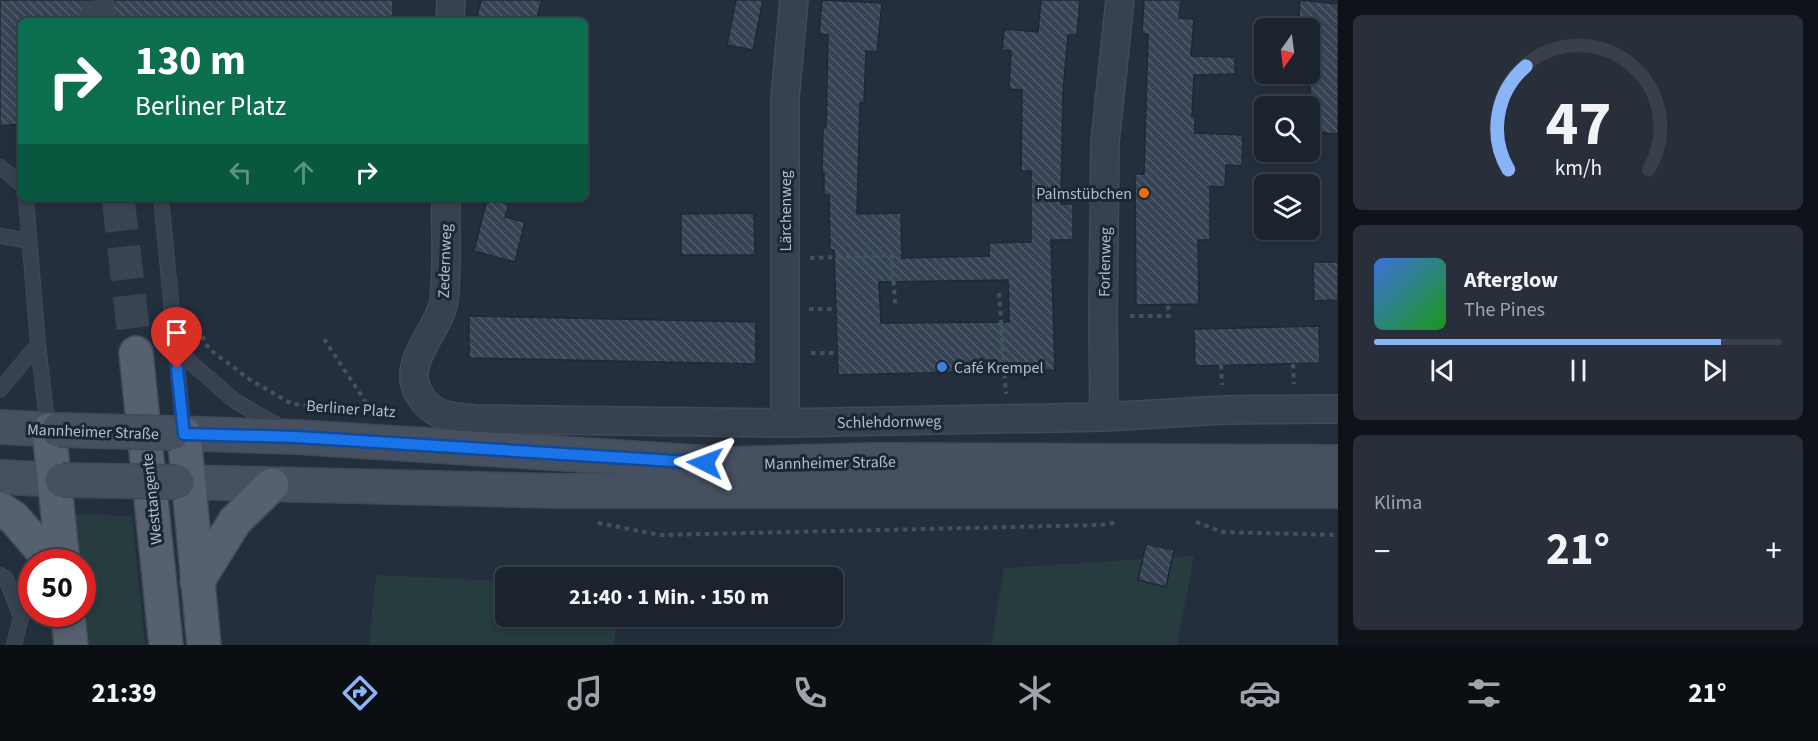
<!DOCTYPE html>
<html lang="de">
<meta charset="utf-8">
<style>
:root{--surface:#1b232e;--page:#282f3a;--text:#f1f3f6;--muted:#a0a4aa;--line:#39404a;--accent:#8ab4f8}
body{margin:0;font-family:"Source Sans 3",sans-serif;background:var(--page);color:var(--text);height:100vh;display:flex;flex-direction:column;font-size:22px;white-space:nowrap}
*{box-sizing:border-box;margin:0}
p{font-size:20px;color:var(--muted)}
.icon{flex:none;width:33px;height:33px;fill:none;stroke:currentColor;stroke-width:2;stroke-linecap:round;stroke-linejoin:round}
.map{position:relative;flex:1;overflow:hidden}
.side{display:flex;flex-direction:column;gap:15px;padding:15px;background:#0f1319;width:480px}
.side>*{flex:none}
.hud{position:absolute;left:18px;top:18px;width:570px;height:183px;border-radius:9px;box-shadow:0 3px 9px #0003,0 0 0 2px var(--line);background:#0b6e4f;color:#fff;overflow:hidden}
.needle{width:39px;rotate:194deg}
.tools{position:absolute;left:1254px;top:18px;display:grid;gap:12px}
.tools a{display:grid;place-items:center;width:66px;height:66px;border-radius:9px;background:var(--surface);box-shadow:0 3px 9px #0003,0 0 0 2px var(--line);font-size:30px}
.speed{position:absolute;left:18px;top:549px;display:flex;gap:12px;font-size:30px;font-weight:700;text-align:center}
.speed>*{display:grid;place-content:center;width:78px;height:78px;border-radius:50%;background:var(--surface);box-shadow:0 3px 9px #0003,0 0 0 2px var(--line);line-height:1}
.speed .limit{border:9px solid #d22;background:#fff;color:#111}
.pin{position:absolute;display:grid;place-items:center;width:51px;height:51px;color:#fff;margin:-62px -26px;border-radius:50% 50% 50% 0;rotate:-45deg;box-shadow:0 0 6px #0007}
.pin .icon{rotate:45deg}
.me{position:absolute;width:66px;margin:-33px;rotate:273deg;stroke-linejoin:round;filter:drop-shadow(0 0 4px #0008)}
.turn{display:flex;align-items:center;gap:21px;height:126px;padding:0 18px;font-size:27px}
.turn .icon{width:78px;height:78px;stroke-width:2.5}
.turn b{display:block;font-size:42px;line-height:51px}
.lanes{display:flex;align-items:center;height:57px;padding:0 18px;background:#0003;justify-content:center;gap:30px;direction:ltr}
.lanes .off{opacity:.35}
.big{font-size:45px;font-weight:700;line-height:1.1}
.side .card{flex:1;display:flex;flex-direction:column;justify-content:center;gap:9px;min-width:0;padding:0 21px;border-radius:9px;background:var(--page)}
.side .dial{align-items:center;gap:0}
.dial svg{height:156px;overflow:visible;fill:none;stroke:var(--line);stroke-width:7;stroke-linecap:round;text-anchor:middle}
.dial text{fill:var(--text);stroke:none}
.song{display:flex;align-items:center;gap:18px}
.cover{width:72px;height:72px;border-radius:9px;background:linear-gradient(135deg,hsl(220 70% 55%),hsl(120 70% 35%))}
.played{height:6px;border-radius:3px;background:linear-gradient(90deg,var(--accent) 85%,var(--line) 85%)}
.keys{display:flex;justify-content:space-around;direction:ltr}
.heat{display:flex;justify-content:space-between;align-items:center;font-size:33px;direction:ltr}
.trip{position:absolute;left:495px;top:567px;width:348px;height:60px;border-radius:9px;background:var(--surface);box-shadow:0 3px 9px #0003,0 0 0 2px var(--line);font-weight:700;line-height:60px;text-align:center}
.tabs{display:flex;height:96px;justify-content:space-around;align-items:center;background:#0b0e12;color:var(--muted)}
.tabs .icon{width:42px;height:42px}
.tabs .selected{color:var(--accent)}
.tabs b{font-size:27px;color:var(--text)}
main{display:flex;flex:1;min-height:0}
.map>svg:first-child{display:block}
.green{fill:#263c3f}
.building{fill:url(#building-back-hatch);stroke:#1f2835;stroke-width:1.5;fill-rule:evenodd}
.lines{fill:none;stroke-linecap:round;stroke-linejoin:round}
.primary-tunnel{stroke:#3a4453;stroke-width:33;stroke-dasharray:33 16;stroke-linecap:butt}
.lane-casing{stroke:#414a57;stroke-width:16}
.street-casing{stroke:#414a57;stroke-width:30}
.secondary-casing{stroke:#414a57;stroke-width:36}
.primary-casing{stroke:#414a57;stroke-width:36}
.path{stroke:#3f5557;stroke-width:4;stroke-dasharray:4.5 4.5;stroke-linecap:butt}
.lane{stroke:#38414e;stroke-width:14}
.street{stroke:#38414e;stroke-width:27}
.secondary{stroke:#465061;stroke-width:33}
.primary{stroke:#56606e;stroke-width:33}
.secondary-bridge-casing{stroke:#414a57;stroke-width:36;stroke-linecap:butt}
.secondary-bridge{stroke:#465061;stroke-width:33}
.route-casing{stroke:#114b97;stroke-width:15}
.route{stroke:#1a73e8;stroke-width:10}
.food-dot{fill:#e8710a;stroke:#1d2633;stroke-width:2}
.shop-dot{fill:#3f7fe0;stroke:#1d2633;stroke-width:2}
.labels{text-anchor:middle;stroke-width:6;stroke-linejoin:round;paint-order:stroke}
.poi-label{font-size:16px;fill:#b4bcc9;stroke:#1d2633;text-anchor:end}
.street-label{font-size:16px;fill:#b4bcc9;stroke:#1d2633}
</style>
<main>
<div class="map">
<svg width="1338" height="645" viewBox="0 0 1338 645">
<defs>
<pattern id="building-back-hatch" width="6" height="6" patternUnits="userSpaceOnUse" patternTransform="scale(1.5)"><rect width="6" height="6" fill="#364354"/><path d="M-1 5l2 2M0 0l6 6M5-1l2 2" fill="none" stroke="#515c6b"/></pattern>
</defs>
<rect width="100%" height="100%" fill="#242f3e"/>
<path class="green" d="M72,514L132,516L145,645H86L82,614V562H77Z
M1194,556L1177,645H991L1004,568Z
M376,575L505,581L506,616L618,617L613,645H369Z"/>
<path class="building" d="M0,0H393V21H21V124L0,126Z
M481,0H542L536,21H476Z
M736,0H763L753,50L727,45Z
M822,0L882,3L877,52L866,51L864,103H860L857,214L901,213L902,258L989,256V243L1031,242V171H1021L1022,90L1009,89L1011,51L1002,50L1004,29L1038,32L1041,0H1080L1077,35H1068L1063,92L1061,204H1073V240H1051L1055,370L838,375L834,250H830L829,195H824V173H822L823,127H826L828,35L819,34ZM1008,280L1009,322L881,323L879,282Z
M1144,0H1181L1179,18L1194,19L1191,56L1235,57V74L1194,75L1192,116H1195V133L1243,135L1242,166L1226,165L1225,187L1210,186V240H1198L1199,304L1136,305L1135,174H1144L1148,34H1142Z
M1300,0L1338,4V134L1310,132V93L1314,48L1310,47V28H1298Z
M487,199L509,204L505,217L525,222L515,262L474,251Z
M754,213L755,255H681V214Z
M1313,262H1338V300L1314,301Z
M469,316L756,322V364L469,358Z
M1319,326L1320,363L1195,366L1194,329Z
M1146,544L1174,550L1166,587L1138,580Z"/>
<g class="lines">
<path class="primary-tunnel" d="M97,0L100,21
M118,198L136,353"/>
<g class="lane-casing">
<path id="lane" d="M0,167L21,184
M26,198L38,344L48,429
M161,198L184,434
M0,236L30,241
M174,348L235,401L282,428
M0,390L38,344
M0,575L6,579L21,617L14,645"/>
</g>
<g class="street-casing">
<path id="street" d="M450,21L451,0
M446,198C445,231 448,267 444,300C440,330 400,362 419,394C434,418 448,416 474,419L785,423L1104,417L1223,410L1338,409
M1104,417L1103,317L1105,142L1120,0
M785,423V98L794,0"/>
</g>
<g class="secondary-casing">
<path id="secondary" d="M0,427L58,430
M172,433L297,437L727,464L875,460L1338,462
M0,477L62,480
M177,482L562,491H1338"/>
</g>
<g class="primary-casing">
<path id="primary" d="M136,353L166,645
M49,430L63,562
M184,434L204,645
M0,509L14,518L52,562
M197,582L235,521L272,485
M68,614L71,645"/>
</g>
<path class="path" d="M810,258L892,255L895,304
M999,293L1006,394
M809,309H836
M1130,316H1169L1168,305
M194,320L209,349L249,379L292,404L317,406
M324,339L371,410
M811,353H837
M1293,364L1294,384
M1221,365L1222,385
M1196,522L1223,532L1338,535
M598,523L660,535L1100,525L1114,523"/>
<use href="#lane" class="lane"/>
<use href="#street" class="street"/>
<use href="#secondary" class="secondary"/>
<use href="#primary" class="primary"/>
<g class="secondary-bridge-casing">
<path id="secondary-bridge" d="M58,430L172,433
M62,480L177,482"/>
</g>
<use href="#secondary-bridge" class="secondary-bridge"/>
</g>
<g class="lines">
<g class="route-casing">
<path id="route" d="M177,369L184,434L297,437L705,463"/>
</g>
<use href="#route" class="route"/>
</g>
<circle class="food-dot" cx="1144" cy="193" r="6"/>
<circle class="shop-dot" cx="942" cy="367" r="6"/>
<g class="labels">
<g class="poi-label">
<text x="1132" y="199">Palmstübchen</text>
<text x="954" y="373" text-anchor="start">Café Krempel</text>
</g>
<g class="street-label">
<text transform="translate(785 211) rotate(-90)" y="6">Lärchenweg</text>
<text transform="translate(444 261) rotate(-88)" y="6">Zedernweg</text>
<text transform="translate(1104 262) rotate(-89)" y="6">Forlenweg</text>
<text transform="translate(351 408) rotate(4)" y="6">Berliner Platz</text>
<text transform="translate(889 421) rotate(-1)" y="6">Schlehdornweg</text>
<text transform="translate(93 431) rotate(2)" y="6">Mannheimer Straße</text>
<text transform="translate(830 462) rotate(-1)" y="6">Mannheimer Straße</text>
<text transform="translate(151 499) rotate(-96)" y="6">Westtangente</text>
</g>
</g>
</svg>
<div class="tools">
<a><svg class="needle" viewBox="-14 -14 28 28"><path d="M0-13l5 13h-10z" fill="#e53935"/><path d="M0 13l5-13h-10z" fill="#a0a4aa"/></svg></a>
<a><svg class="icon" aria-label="search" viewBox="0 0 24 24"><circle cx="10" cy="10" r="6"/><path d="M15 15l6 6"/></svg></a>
<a><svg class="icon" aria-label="layers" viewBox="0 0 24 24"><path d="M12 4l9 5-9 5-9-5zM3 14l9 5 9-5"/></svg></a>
</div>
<div class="speed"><div class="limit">50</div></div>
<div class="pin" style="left:177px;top:369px;background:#d93025"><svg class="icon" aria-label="arrive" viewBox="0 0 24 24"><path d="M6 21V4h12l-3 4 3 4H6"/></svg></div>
<svg class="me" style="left:705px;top:463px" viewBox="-20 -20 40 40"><path d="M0-17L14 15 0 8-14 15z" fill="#1a73e8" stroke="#fff" stroke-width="4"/></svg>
<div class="trip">21:40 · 1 Min. · 150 m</div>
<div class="hud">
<div class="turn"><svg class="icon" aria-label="right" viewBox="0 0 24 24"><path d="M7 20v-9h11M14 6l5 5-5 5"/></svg><div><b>130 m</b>Berliner Platz</div></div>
<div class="lanes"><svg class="icon off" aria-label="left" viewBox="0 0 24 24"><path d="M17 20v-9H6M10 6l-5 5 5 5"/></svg><svg class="icon off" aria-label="ahead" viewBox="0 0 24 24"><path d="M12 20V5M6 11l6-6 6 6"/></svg><svg class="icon" aria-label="right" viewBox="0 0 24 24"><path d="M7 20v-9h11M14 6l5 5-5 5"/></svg></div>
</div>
</div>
<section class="side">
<div class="card dial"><svg viewBox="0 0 100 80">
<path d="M14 69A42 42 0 1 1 86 69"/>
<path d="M14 69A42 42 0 0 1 23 16" stroke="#8ab4f8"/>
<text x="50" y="56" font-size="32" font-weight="700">47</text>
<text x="50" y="72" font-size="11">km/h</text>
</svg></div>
<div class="card">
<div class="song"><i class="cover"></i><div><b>Afterglow</b><p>The Pines</p></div></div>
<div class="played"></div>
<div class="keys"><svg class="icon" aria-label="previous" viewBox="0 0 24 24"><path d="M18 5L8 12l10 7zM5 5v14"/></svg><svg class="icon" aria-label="pause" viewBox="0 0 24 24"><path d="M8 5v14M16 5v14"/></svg><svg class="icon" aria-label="next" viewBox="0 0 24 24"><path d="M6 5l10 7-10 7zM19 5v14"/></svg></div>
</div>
<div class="card"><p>Klima</p>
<div class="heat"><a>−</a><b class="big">21°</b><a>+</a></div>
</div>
</section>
</main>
<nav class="tabs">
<b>21:39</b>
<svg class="icon selected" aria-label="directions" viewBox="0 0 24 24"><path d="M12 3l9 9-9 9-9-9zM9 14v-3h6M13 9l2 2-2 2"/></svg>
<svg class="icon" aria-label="music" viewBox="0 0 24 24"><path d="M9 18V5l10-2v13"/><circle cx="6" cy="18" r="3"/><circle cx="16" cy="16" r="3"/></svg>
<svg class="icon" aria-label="phone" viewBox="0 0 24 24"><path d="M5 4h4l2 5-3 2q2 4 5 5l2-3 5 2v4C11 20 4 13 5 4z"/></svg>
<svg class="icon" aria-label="climate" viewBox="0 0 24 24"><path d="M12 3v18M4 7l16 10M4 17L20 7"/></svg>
<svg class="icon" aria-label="car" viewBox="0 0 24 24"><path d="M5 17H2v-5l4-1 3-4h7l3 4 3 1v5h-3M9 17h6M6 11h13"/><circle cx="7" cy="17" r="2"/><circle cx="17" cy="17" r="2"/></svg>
<svg class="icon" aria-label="filters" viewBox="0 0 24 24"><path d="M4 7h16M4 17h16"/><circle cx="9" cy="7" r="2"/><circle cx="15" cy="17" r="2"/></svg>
<b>21°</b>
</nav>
